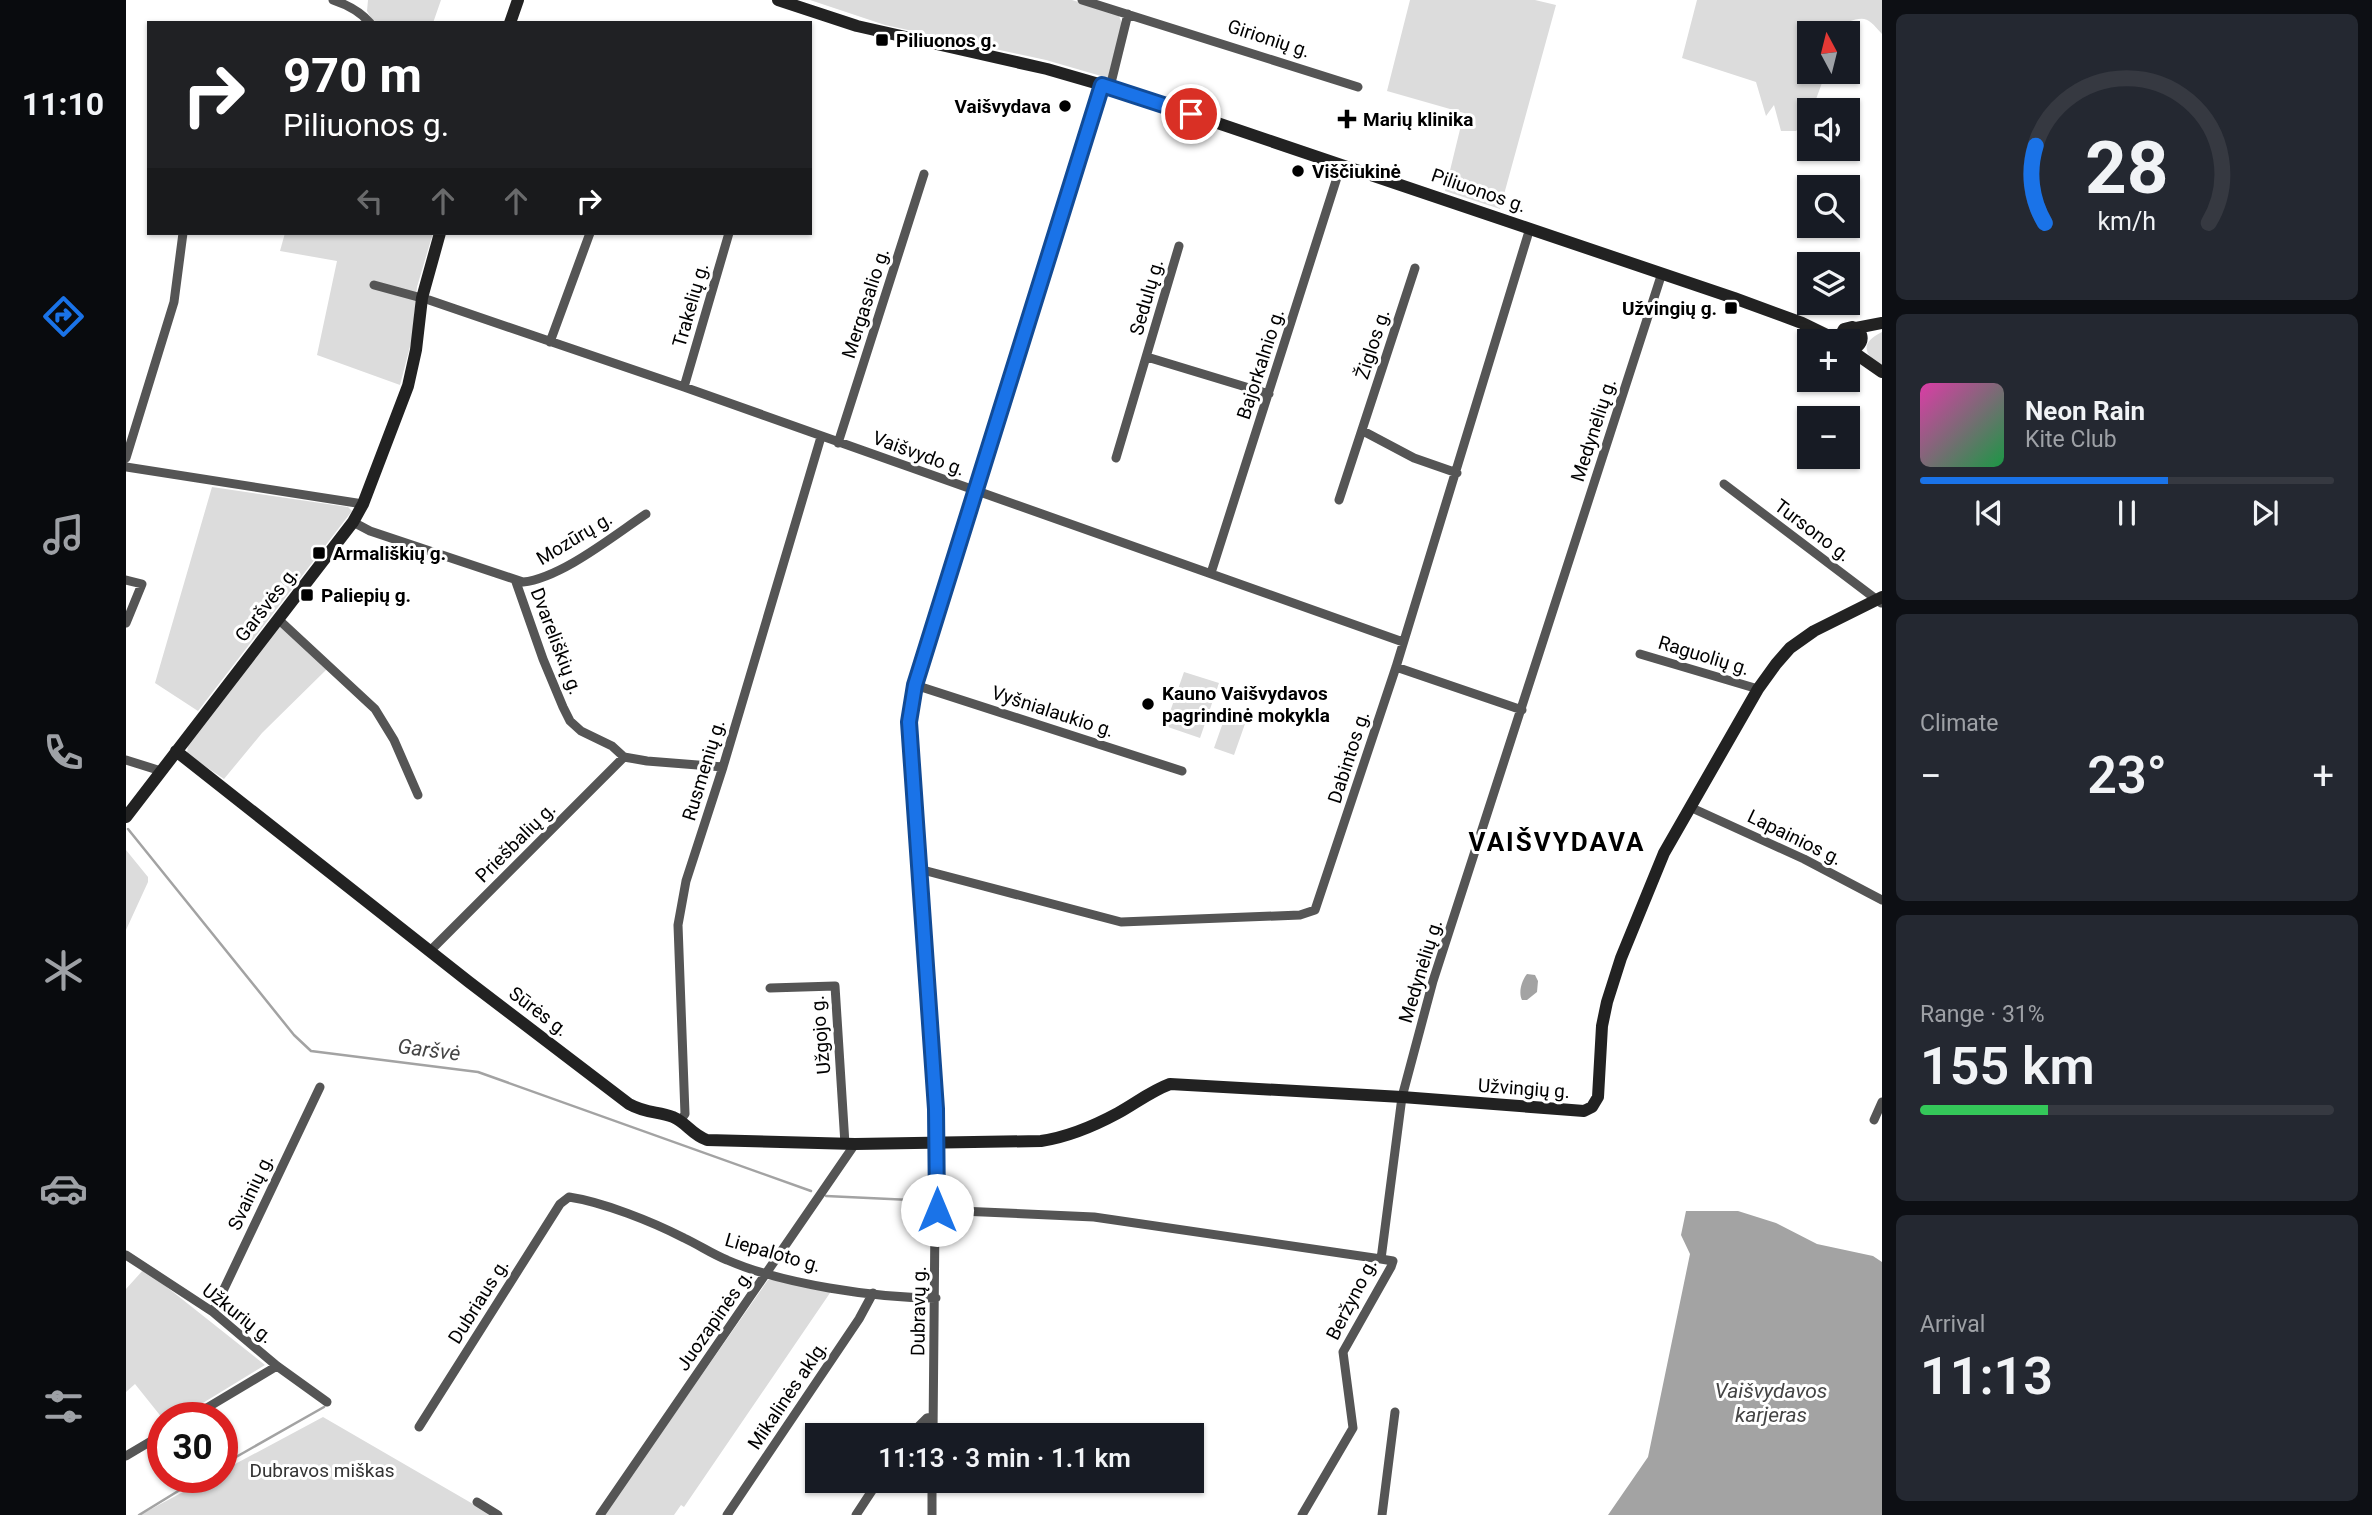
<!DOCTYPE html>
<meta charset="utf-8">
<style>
:root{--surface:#171b24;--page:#242831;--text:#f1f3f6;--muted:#9ea1a6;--line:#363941;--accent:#1a73e8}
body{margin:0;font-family:Roboto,sans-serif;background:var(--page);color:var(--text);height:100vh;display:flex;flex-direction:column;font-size:26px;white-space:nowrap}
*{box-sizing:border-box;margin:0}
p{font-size:23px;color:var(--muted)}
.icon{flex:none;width:38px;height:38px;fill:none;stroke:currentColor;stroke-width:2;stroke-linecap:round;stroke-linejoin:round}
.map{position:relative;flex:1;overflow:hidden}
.side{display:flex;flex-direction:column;gap:14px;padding:14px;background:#0d0f14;width:490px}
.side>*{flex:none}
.guide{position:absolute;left:21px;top:21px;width:665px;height:214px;border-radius:0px;box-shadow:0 2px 5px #0004;background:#202124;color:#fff;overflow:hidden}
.needle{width:46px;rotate:353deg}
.buttons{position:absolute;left:1671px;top:21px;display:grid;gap:14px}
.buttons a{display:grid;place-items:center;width:63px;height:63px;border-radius:0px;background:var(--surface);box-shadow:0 2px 5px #0004;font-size:35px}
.speed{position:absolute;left:21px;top:1402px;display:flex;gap:14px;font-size:35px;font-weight:700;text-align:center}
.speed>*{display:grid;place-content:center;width:91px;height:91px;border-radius:50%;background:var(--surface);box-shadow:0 2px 5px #0004;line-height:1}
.speed .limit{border:10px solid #d22;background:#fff;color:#111}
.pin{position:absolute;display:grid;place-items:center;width:60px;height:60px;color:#fff;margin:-30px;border:4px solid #fff;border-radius:50%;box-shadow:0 2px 7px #0007}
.me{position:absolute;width:77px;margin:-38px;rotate:0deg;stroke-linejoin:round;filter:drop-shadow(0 0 5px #0008)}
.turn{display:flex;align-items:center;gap:24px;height:147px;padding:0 21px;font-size:32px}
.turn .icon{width:91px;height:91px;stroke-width:2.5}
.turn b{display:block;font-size:49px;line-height:60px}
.lanes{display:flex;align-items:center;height:66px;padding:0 21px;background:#0003;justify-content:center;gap:35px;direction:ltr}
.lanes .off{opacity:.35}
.big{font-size:52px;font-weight:600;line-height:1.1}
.side .tile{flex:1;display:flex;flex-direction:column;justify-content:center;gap:10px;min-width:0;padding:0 24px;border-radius:10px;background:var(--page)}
.side .dial{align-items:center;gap:0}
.dial svg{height:182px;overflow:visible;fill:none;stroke:var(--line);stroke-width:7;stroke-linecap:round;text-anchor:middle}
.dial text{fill:var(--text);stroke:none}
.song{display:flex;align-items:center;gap:21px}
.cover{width:84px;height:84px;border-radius:10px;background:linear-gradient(135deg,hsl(320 70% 55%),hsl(140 70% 35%))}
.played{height:7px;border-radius:4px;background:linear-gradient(90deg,var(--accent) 60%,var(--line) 60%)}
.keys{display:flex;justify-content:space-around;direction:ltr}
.heat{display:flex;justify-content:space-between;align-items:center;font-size:38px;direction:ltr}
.charge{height:10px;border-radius:5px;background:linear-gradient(90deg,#34c759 31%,var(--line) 0)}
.trip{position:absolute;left:679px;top:1423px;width:399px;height:70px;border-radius:0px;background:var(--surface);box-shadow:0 2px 5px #0004;font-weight:600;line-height:70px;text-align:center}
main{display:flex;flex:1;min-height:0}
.tab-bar{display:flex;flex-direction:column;width:126px;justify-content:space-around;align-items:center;background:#090b0e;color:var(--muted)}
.tab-bar .icon{width:49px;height:49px}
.tab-bar .on{color:var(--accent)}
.tab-bar b{font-size:32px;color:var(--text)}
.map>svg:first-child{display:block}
.green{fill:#dcdcdc}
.water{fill:#a3a3a3}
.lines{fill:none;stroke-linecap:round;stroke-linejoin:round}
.stream{stroke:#a3a3a3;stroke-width:2.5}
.street{stroke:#555;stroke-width:9}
.secondary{stroke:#222;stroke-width:12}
.route-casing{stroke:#114b97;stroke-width:18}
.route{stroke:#1a73e8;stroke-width:12}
.poi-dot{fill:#000;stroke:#fff;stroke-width:2.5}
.labels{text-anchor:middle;stroke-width:6;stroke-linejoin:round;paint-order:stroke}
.street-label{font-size:19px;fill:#000;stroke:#fff}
.poi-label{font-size:19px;font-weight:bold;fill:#000;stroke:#fff;text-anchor:start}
.park-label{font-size:19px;fill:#333;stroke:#fff}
.water-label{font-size:21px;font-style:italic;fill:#444;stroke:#fff}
.district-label{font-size:26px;font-weight:bold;letter-spacing:2px;fill:#000;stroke:#fff}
</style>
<main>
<nav class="tab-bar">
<b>11:10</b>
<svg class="icon on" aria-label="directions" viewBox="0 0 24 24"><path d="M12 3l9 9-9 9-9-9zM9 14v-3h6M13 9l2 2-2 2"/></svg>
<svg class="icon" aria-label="music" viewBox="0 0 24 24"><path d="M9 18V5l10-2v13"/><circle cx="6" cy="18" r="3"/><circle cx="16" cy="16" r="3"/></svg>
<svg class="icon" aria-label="phone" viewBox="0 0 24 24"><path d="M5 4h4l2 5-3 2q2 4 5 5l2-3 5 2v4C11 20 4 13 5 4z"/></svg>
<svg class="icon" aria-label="climate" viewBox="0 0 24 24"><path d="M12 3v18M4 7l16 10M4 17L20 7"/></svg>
<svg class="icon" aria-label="car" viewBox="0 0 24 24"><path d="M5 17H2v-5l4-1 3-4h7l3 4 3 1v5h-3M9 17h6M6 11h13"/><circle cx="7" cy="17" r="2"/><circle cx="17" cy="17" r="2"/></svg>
<svg class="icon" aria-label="filters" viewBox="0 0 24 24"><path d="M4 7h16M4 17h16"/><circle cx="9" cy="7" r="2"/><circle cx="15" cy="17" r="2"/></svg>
</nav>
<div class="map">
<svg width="1756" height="1515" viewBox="0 0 1756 1515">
<rect width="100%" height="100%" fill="#fff"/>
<path class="green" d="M242,0H315L307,23H248L241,11Z
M684,0H946L992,14L996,23L982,78L920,60L759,25Z
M1284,0H1409L1430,5L1374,209L1319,191L1338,113L1261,91Z
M1571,0H1756V34C1743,20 1741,15 1722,22L1718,33H1684V72H1700L1686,110H1684L1683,118L1670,131H1655L1648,105L1640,116L1630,82L1556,58Z
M159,233H307L291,287L286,339L274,385L191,355L211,261L154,251Z
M1756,332V367C1738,355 1733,343 1756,332Z
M86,487L222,507L226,511L72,711L29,683Z
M152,626L158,628L201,669L136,733L98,779L61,754L62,744Z
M1058,672L1093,683L1074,738L1039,726Z
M1100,714L1120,721L1108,755L1088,748Z
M0,850L22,877V882L0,930Z
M18,1269L139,1365L54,1417L37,1419L9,1384L0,1392V1289Z
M651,1279L706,1290L558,1507L555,1505L548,1515H478L642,1280Z
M197,1417L366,1515H14L85,1477H96V1471Z"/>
<path class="water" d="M1401,974L1409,975L1412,981L1411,992L1401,1000H1396C1392,992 1396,980 1401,974Z
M1560,1211H1612L1650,1223L1691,1244L1747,1256L1756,1262V1515H1482L1522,1457L1564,1254L1555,1235Z"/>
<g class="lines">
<path class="stream" d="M2,829L168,1035L185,1051L352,1072L685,1191
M700,1196L806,1201
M96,1465L198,1407
M13,1515L75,1477"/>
<path class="street" d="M207,0C222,5 234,11 244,23
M956,0L1232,87
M984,87L1002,14
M248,285L303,300L558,387L1277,642
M424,342L464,233
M1021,357L1143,394
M558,387L603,233
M1237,431L1288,458L1331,473
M712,443L798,174
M0,458L48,302L57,233
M990,458L1053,246
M0,467L237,504
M1598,484L1755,603
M1213,500L1289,268
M227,522L244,531L397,582C435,578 487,536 520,514
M1085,573L1215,165
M0,580L16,584L0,623
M390,582L417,659L437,707L444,721L455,731L486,746L498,757L521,761L597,767
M152,619L249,709L268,740L292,795
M1514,654L1632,689
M1270,667L1396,710
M789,685L1056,771
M0,760L35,771
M1566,808L1678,859L1756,900
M793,869L995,922L1174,915L1189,910L1270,667L1404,228
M304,951L498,757
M644,988L709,986L719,1144
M1748,1120L1756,1102
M554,1121L559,1114L552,925L560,881L597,767L695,437
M811,1210L968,1217L1255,1259L1276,1097L1307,981L1536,273
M0,1255L87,1312L151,1366L201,1402
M87,1312L194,1087
M64,1418L151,1366
M293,1427L434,1204L443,1197C477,1202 527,1222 558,1238C573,1245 586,1254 601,1260C656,1284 749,1298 810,1298
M784,1435L801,1418L807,1417
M807,1435L810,1109L785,760C783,733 783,707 790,680L846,506L976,84
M0,1456L37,1434
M351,1502L372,1515
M474,1515L729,1144
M601,1515L733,1319L747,1293
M730,1515L753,1480
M806,1515V1480
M1176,1515L1227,1428L1217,1352L1265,1267L1267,1261L1255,1259
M1256,1515L1269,1412"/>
<path class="secondary" d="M652,0L731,26L921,69L997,91L1608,298L1676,323L1713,341
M384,23L392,0
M1730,328L1756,323
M1714,341V336L1718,329L1726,327C1736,329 1739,340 1731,347L1722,348
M1723,349L1756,372
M50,751L343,982L503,1104C521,1114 532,1111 547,1117C561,1123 565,1134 581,1140L729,1144L915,1141C942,1137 968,1126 992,1113C1010,1103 1025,1091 1044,1084L1276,1097L1458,1111L1466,1107L1472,1097L1476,1026L1481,1002L1495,958L1538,853L1632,689L1650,664L1664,648L1688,631L1756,597
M0,817L227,522L237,504L282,386L290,350L296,298L314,233"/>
</g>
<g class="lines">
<g class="route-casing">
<path id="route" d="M811,1210L810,1109L783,722L789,685L976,85L1065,114"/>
</g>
<use href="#route" class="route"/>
</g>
<g class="poi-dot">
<rect x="749" y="33" width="14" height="14" rx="3.5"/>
<circle cx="939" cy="106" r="7"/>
<path d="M1217.5 108.5h7v7h7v7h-7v7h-7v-7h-7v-7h7z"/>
<circle cx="1172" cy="171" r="7"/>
<rect x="1598" y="301" width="14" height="14" rx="3.5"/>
<rect x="186" y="546" width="14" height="14" rx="3.5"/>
<rect x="174" y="588" width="14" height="14" rx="3.5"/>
<circle cx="1022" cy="704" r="7"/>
</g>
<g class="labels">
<g class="street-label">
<text transform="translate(1143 38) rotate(18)" y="7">Girionių g.</text>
<text transform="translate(1353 190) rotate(19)" y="7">Piliuonos g.</text>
<text transform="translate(1020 297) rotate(-74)" y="7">Sedulų g.</text>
<text transform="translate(739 303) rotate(-72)" y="7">Mergasalio g.</text>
<text transform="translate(564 305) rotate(-74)" y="7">Trakelių g.</text>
<text transform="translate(1246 344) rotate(-72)" y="7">Žiglos g.</text>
<text transform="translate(1134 364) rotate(-72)" y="7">Bajorkalnio g.</text>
<text transform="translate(1467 430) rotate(-72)" y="7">Medynėlių g.</text>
<text transform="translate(793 453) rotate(20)" y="7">Vaišvydo g.</text>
<text transform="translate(1687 530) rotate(37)" y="7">Tursono g.</text>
<text transform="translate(448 538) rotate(-31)" y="7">Mozūrų g.</text>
<text transform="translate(140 604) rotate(-52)" y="7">Garšvės g.</text>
<text transform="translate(431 641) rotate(69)" y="7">Dvareliškių g.</text>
<text transform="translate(1578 655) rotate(17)" y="7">Raguolių g.</text>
<text transform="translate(927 711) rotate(18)" y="7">Vyšnialaukio g.</text>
<text transform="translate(1222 757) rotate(-72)" y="7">Dabintos g.</text>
<text transform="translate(577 770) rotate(-73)" y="7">Rusmenių g.</text>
<text transform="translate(1669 837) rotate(26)" y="7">Lapainios g.</text>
<text transform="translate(389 842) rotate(-45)" y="7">Priešbalių g.</text>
<text transform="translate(1294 971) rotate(-73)" y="7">Medynėlių g.</text>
<text transform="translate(413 1011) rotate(37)" y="7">Sūrės g.</text>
<text transform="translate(694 1035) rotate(-95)" y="7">Užgojo g.</text>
<text transform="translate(1398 1088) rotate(4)" y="7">Užvingių g.</text>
<text transform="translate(124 1192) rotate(-65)" y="7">Svainių g.</text>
<text transform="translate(647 1252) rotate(16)" y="7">Liepaloto g.</text>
<text transform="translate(1225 1299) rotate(-63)" y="7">Beržyno g.</text>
<text transform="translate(352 1301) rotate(-58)" y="7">Dubriaus g.</text>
<text transform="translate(792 1311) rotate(-89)" y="7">Dubravų g.</text>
<text transform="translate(112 1313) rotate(38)" y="7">Užkurių g.</text>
<text transform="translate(588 1320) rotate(-55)" y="7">Juozapinės g.</text>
<text transform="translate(661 1395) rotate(-56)" y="7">Mikalinės aklg.</text>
</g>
<g class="poi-label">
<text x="770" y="47">Piliuonos g.</text>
<text x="925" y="113" text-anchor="end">Vaišvydava</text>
<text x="1237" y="126">Marių klinika</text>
<text x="1186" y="178">Viščiukinė</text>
<text x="1591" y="315" text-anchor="end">Užvingių g.</text>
<text x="207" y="560">Armališkių g.</text>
<text x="195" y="602">Paliepių g.</text>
<text x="1036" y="700">Kauno Vaišvydavos<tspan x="1036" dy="22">pagrindinė mokykla</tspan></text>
</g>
<g class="park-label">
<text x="196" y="1477">Dubravos miškas</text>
</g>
<g class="water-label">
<text transform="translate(303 1050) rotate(7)" y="7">Garšvė</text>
<text x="1645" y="1398">Vaišvydavos<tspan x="1645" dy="24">karjeras</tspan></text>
</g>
<g class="district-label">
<text x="1431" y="851">VAIŠVYDAVA</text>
</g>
</g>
</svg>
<div class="buttons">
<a><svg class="needle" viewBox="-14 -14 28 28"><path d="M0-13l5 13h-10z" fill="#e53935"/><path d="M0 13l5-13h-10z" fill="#9ea1a6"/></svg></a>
<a><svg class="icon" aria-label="sound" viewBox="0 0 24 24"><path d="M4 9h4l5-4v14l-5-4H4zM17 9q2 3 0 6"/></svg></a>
<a><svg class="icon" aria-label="search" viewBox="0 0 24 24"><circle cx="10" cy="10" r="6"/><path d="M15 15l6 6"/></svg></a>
<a><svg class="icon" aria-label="layers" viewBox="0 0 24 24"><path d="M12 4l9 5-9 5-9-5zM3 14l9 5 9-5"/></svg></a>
<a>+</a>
<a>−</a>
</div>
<div class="speed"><div class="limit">30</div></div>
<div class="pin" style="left:1065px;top:114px;background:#d93025"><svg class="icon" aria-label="arrive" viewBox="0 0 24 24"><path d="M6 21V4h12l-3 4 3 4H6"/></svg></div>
<svg class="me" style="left:811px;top:1210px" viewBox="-20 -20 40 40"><circle r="19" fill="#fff"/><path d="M0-13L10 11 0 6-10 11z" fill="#1a73e8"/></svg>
<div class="trip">11:13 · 3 min · 1.1 km</div>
<div class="guide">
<div class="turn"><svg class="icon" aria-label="right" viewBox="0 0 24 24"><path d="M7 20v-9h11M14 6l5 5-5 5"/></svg><div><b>970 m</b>Piliuonos g.</div></div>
<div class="lanes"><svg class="icon off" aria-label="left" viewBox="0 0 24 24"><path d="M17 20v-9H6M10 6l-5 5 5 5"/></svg><svg class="icon off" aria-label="ahead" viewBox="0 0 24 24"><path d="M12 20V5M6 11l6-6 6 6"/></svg><svg class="icon off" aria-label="ahead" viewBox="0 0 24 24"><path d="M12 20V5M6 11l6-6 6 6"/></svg><svg class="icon" aria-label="right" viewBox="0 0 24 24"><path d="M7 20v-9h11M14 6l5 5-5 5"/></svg></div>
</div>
</div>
<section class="side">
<div class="tile dial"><svg viewBox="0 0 100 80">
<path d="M14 69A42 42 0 1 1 86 69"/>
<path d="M14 69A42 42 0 0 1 10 35" stroke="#1a73e8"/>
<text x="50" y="56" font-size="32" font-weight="700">28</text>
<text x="50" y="72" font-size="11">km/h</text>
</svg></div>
<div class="tile">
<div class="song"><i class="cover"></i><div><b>Neon Rain</b><p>Kite Club</p></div></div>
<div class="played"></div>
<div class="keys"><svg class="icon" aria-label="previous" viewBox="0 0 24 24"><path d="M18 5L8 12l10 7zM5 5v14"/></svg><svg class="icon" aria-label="pause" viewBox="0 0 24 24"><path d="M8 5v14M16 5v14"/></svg><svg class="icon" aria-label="next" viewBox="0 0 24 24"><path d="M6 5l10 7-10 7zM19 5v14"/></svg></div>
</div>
<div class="tile"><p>Climate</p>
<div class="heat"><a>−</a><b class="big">23°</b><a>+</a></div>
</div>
<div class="tile"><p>Range · 31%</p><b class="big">155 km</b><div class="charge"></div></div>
<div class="tile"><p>Arrival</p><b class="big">11:13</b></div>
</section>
</main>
